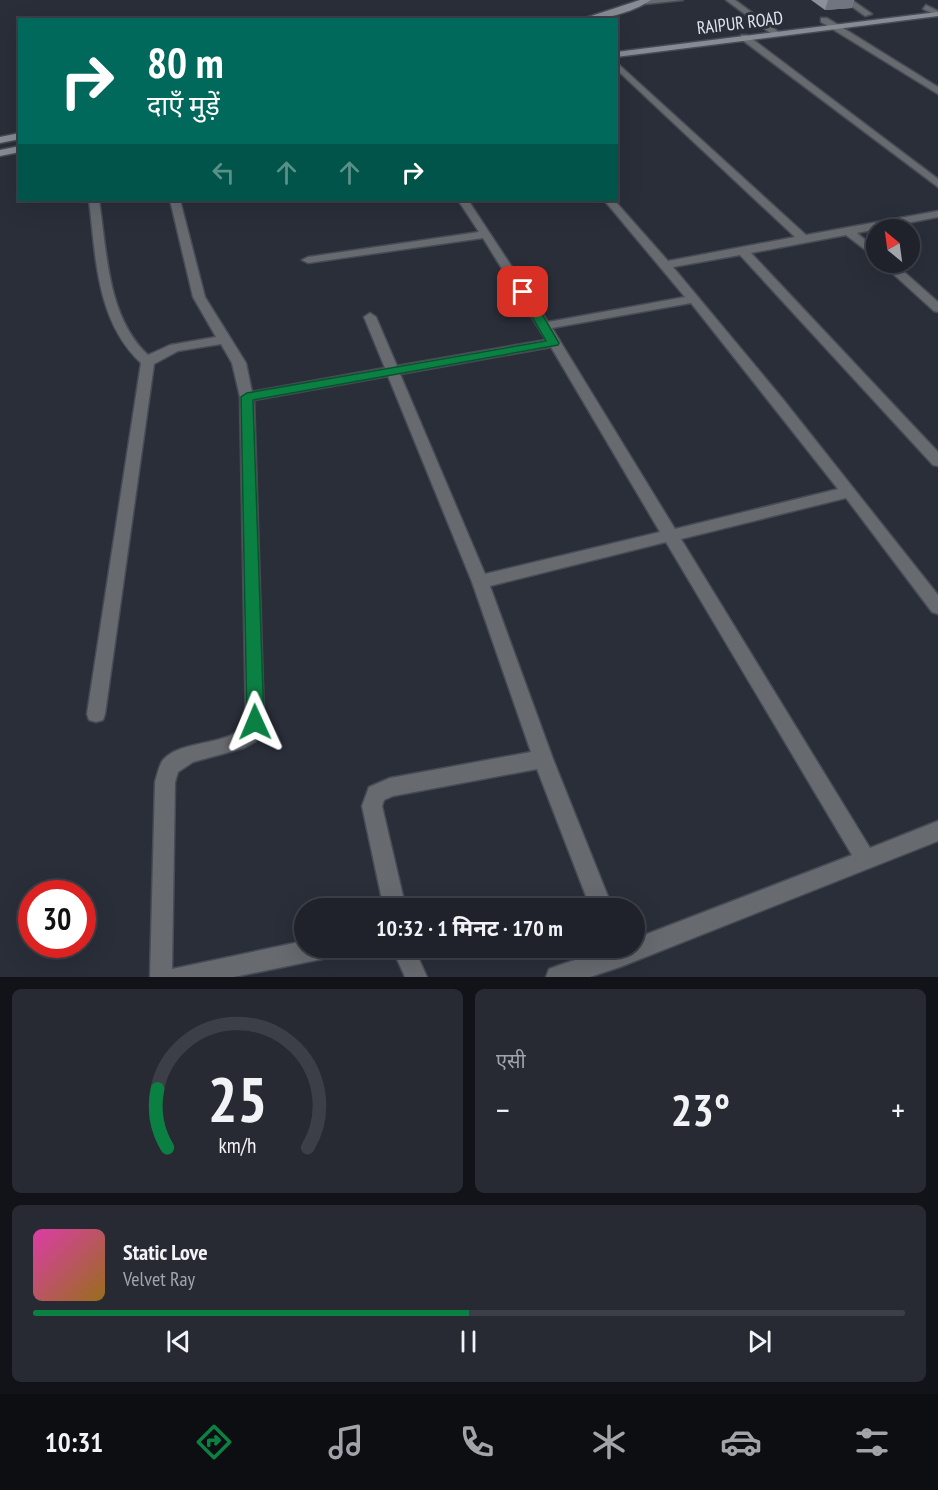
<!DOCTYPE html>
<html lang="hi">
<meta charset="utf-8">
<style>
:root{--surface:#1f222b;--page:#272a33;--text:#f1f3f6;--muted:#a1a4a9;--line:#3c3f47;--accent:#0b8043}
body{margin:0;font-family:"PT Sans Narrow","Noto Sans Devanagari",sans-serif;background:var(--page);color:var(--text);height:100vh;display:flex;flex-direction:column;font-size:22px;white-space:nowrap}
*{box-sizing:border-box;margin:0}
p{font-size:20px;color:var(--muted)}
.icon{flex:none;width:33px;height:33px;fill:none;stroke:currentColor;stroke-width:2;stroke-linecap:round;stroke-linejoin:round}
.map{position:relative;height:977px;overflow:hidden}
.sheet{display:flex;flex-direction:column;gap:12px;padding:12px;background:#111318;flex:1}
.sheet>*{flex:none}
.top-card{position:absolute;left:18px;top:18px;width:600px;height:183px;border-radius:0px;box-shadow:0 6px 24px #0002,0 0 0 2px var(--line);background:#00695c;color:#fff;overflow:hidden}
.needle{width:39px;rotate:331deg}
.buttons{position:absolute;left:866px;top:219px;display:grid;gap:12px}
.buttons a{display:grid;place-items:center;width:54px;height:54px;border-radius:50%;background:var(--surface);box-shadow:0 6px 24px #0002,0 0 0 2px var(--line);font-size:30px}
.speed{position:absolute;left:18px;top:880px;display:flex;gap:12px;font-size:30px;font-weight:700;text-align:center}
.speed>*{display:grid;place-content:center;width:78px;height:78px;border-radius:50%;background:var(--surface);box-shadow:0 6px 24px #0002,0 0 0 2px var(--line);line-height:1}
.speed .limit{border:9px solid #d22;background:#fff;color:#111}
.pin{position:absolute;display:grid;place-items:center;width:51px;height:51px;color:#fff;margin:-26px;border-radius:12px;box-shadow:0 3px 9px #0006}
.me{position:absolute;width:66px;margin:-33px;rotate:359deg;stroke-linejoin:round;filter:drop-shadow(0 0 4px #0008)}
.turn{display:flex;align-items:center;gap:21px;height:126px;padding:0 30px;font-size:27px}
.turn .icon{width:78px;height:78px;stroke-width:2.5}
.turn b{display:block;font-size:42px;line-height:51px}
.lanes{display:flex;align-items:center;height:57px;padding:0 30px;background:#0003;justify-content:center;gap:30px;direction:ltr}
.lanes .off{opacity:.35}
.big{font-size:45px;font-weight:700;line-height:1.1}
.sheet .widget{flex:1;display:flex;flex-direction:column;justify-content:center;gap:9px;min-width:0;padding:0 21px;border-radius:9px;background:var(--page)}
.sheet .dial{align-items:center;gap:0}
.dial svg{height:156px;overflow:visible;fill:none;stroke:var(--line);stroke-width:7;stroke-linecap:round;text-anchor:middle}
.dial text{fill:var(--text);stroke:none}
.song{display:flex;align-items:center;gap:18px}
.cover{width:72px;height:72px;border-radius:9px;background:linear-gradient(135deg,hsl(320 70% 55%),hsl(40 70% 35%))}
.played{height:6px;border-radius:3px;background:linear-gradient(90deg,var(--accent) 50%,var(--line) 50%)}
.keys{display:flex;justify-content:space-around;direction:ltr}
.heat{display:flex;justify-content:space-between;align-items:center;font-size:33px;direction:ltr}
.sheet .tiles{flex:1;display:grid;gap:12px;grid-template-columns:1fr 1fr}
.widget:last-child{grid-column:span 2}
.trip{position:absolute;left:294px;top:898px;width:351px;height:60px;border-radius:30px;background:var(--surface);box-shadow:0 6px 24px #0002,0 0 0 2px var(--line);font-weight:700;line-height:60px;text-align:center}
.tab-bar{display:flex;height:96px;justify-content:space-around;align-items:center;background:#0c0e11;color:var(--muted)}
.tab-bar .icon{width:42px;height:42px}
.tab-bar .active{color:var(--accent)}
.tab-bar b{font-size:27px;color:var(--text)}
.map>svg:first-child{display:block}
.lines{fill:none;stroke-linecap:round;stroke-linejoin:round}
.street-casing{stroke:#464b56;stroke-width:3}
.secondary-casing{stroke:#464b56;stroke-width:3}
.street{fill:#676a6f;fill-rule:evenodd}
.secondary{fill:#878b94;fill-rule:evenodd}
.wall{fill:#8b909c}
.shaded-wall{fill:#71757f}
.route{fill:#0b8043;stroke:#07532c;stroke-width:1.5}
.labels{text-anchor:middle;stroke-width:6;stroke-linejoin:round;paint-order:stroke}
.far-street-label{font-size:18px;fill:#e1e4ec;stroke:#292e39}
</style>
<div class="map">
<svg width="938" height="977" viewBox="0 0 938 977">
<rect width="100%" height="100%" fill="#292e39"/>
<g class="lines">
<g class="street-casing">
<path id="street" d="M643,0H683L646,4Z
M726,0H735L780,33L773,35Z
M843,0H852L872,14L865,16Z
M926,5L938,11V16L923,9Z
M821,18H827L938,87V94L821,22Z
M741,35H747L938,179V187L741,39Z
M616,62L806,235L938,211V217L857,233L876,249V258L846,235L751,253L938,452V466L933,465L740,255L673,267L782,398L938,595V614L932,612L846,498L681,539L870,848L938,821V841L620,967L590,977H546L549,969L557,966L611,948H634V939L852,855L666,542L490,586L553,759L613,909H591L537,769L393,796L384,800L382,806L406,909H384L362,806L369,787L390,778L531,752L472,582L388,376L254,400L264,722L256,741L244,748L193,762L178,772L175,782L172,969L304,941V948H333L330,956L322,959L234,977H150L155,782C157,776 159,765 163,760C182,738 234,747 246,722L240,397L232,363L221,344L178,351L154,364L105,714L103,720L96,722L89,720L87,714L141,363C96,321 96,257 89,200H99C107,252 107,317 148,355L170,345L216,337L193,297L170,200H180L205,297L246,363L252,392L385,368L364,317L370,313L376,317L397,366L546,340L483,238L308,263L302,260L308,257L479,232L458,200H468L548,322L685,297L604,200H614L668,261L795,237L616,69ZM691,303L838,489L675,529L552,328ZM551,347L660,532L485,574L400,374Z
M880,262H893L938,302V312L934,311Z
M392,948H414L427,977H405Z"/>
</g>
<g class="secondary-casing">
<path id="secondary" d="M640,0H651C632,13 602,20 579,20Z
M938,12V16L616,57V52Z
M20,133V139L0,143V137Z
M20,146V152L0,156V150Z"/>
</g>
<use href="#street" class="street"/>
<use href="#secondary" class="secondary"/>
</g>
<path class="wall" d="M811,0H854L852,8L825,10Z"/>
<path class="shaded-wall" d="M828,0H854L852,8L825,10Z"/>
<path class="route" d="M523,288L529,292L559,343L558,345L253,400L264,722L261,727L255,729L249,727L247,722L241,397L247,393L546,341L518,292Z"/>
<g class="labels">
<g class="far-street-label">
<text transform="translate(740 23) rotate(-7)" y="6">RAIPUR ROAD</text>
</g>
</g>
</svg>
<div class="buttons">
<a><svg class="needle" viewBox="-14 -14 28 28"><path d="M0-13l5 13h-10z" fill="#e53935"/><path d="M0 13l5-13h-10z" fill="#a1a4a9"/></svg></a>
</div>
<div class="speed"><div class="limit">30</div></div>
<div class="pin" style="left:523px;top:292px;background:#d93025"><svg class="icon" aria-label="arrive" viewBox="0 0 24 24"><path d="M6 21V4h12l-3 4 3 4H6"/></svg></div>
<svg class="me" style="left:255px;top:722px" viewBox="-20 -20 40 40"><path d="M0-17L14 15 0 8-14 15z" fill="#0b8043" stroke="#fff" stroke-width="4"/></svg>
<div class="trip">10:32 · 1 मिनट · 170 m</div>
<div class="top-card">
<div class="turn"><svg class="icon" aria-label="right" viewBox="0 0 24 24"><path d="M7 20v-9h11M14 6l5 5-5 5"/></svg><div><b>80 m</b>दाएँ मुड़ें</div></div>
<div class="lanes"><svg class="icon off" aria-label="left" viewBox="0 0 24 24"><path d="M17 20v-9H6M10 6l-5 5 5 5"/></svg><svg class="icon off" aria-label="ahead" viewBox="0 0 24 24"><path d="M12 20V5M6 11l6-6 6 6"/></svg><svg class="icon off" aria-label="ahead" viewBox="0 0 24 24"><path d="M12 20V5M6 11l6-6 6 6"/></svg><svg class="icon" aria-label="right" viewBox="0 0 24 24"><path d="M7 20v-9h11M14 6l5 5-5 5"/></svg></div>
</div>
</div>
<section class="sheet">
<div class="tiles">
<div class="widget dial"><svg viewBox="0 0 100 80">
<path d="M14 69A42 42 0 1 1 86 69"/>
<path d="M14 69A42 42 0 0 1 9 39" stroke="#0b8043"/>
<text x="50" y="56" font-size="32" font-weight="700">25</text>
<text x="50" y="72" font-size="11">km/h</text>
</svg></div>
<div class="widget"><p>एसी</p>
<div class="heat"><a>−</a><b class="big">23°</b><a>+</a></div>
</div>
<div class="widget">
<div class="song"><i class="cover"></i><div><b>Static Love</b><p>Velvet Ray</p></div></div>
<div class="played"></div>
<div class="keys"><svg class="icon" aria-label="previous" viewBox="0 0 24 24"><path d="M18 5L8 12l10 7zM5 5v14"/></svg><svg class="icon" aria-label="pause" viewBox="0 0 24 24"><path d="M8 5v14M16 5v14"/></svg><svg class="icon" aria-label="next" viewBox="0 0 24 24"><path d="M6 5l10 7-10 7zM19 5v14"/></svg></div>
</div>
</div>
</section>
<nav class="tab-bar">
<b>10:31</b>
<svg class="icon active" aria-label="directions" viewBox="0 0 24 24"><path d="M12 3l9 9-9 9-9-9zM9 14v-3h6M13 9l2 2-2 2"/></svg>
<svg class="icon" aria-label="music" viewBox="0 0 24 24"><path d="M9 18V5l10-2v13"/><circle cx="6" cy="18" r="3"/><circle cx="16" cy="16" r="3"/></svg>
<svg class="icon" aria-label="phone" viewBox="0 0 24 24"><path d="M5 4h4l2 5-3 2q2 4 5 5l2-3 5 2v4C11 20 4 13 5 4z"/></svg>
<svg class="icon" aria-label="climate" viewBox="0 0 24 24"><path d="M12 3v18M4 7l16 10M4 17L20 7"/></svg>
<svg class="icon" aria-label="car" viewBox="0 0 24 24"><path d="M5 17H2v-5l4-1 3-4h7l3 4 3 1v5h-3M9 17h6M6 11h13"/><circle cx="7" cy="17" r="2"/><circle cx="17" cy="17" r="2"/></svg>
<svg class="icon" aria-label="filters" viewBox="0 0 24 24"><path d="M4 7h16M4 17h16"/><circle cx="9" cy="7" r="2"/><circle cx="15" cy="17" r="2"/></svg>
</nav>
